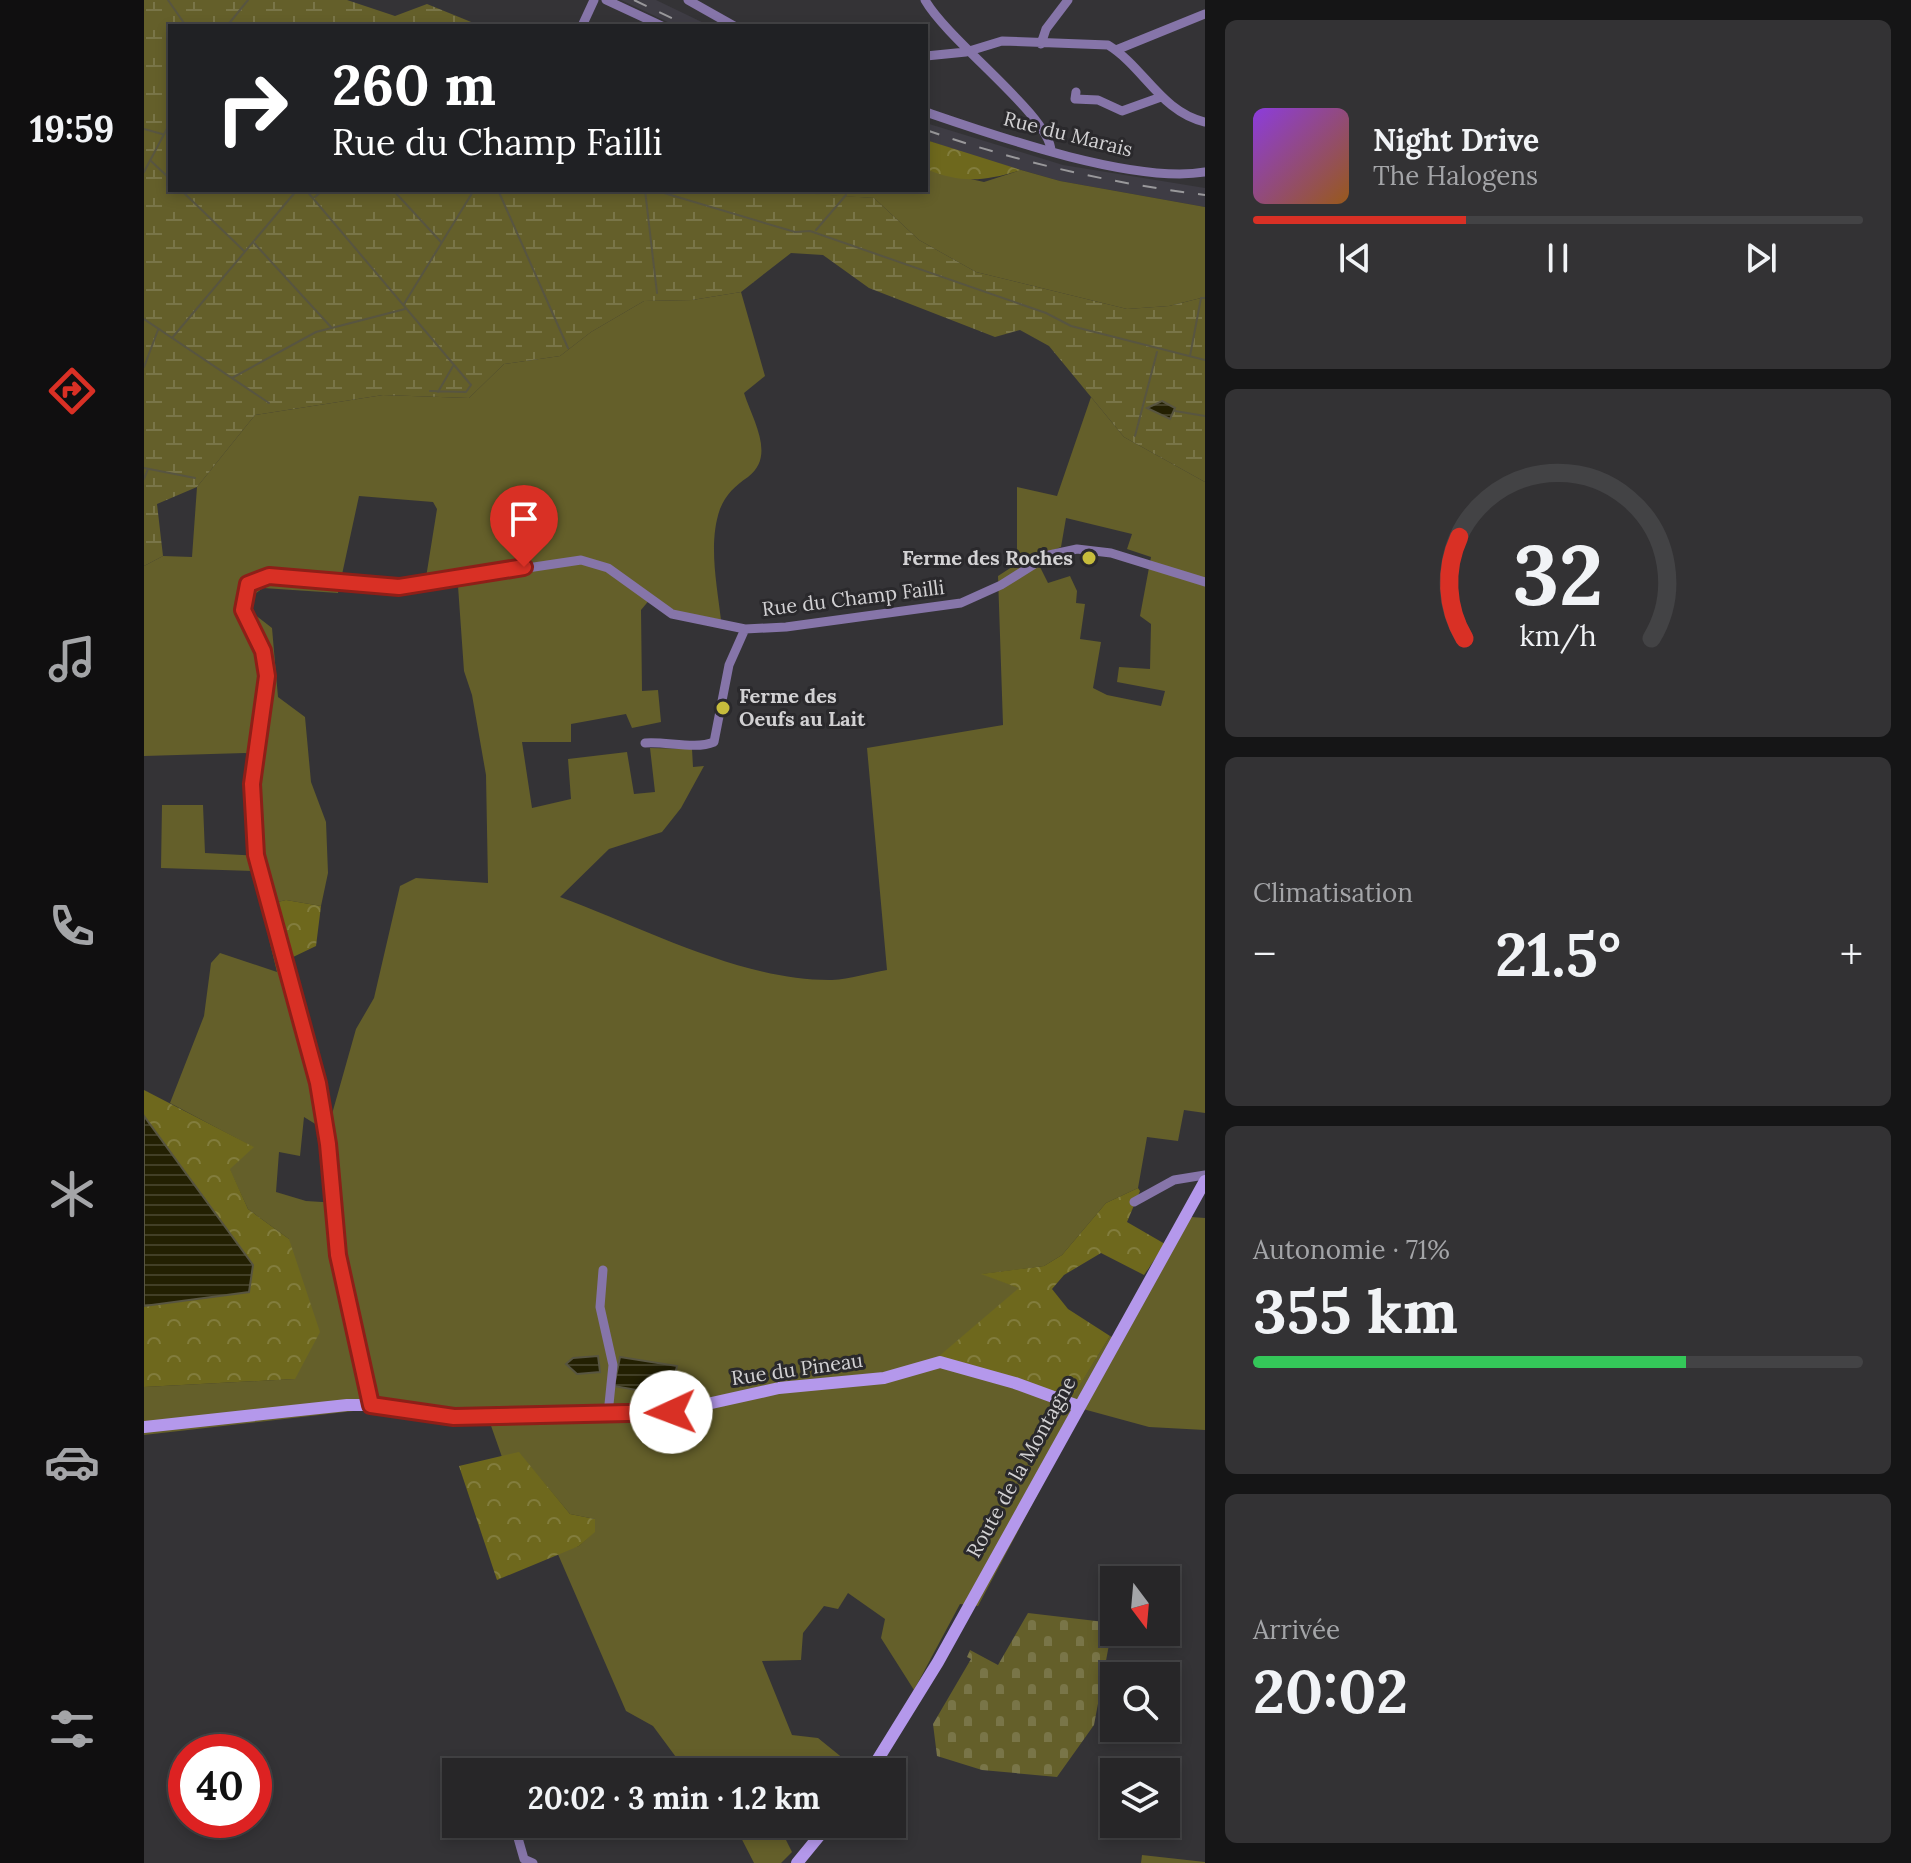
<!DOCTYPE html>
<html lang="fr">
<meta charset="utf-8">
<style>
:root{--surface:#272628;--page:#333234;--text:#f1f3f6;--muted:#a4a5a8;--line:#434345;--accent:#d93025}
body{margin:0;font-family:Lora,serif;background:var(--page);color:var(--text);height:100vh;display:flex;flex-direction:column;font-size:30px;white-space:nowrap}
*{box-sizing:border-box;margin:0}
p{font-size:26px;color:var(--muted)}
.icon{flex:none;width:44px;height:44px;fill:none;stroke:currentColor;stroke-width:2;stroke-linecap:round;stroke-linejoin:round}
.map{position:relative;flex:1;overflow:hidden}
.details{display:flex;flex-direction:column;gap:20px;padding:20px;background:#151516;width:706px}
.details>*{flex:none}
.banner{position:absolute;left:24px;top:24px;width:760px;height:168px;border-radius:0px;box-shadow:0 4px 12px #0003,0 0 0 2px var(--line);background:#202124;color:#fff;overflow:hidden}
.needle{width:52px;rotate:164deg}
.buttons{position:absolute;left:956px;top:1566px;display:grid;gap:16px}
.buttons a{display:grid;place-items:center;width:80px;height:80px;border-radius:0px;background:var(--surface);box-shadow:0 4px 12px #0003,0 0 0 2px var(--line);font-size:40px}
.speed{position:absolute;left:24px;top:1734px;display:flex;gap:16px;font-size:40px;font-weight:700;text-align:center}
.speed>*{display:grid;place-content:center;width:104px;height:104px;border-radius:50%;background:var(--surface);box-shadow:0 4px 12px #0003,0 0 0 2px var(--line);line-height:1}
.speed .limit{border:12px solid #d22;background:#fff;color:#111}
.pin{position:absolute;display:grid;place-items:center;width:68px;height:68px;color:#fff;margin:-82px -34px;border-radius:50% 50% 50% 0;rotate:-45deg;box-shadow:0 0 8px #0007}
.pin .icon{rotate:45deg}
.me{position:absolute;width:88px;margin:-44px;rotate:268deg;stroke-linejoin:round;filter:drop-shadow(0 0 6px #0008)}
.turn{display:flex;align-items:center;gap:28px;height:168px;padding:0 32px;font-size:36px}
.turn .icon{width:104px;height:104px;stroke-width:2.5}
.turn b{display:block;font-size:56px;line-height:68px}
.big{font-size:60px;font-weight:800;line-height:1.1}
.details .tile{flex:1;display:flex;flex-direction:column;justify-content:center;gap:12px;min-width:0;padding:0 28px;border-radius:12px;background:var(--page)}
.details .dial{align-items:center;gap:0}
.dial svg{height:208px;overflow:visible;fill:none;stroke:var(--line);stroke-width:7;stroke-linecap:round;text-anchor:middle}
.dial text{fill:var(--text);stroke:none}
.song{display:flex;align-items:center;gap:24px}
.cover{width:96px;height:96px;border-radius:12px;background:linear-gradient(135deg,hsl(270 70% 55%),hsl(30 70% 35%))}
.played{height:8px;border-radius:4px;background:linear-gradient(90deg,var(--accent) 35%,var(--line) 35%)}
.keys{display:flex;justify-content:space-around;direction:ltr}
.heat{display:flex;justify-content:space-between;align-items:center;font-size:44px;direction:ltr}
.charge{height:12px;border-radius:6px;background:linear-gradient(90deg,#34c759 71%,var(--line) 0)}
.trip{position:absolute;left:298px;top:1758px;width:464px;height:80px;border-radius:0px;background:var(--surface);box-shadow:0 4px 12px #0003,0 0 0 2px var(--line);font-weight:800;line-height:80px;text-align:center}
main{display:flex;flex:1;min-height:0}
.menu{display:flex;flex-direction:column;width:144px;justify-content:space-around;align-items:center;background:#100f10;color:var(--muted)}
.menu .icon{width:56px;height:56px}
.menu .active{color:var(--accent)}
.menu b{font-size:36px;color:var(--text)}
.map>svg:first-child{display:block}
.built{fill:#3e3c44}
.green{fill:#645f2a;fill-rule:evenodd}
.forest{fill:url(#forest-crowns)}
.wetland{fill:url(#wetland-marsh)}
.cemetery{fill:url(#cemetery-stones)}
.water{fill:url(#water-rules);stroke:#585541;stroke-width:2}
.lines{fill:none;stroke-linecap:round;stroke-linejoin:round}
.stream{stroke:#585541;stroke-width:2}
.street{stroke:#8675a9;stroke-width:9}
.secondary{stroke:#b498eb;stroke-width:12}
.rail{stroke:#99989b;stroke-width:2;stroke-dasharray:14 14;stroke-linecap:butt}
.route-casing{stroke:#8d1f18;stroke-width:20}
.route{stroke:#d93025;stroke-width:14}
.poi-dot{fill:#c6bc3c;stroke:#2a292c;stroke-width:3}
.labels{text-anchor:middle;stroke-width:6;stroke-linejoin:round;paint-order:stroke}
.street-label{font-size:20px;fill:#d2d1d3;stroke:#2a292c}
.poi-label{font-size:20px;font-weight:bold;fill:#d2d1d3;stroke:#2a292c;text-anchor:end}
</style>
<main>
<nav class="menu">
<b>19:59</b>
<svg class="icon active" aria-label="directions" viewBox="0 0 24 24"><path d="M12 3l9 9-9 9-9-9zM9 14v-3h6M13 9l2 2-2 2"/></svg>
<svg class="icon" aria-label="music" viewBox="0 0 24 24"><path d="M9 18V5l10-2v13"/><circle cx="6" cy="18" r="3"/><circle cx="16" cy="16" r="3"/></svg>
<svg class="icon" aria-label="phone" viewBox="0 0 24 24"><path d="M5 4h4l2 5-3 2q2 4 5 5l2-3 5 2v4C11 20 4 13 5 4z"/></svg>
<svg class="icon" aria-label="climate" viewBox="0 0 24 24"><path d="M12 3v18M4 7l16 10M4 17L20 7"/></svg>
<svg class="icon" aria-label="car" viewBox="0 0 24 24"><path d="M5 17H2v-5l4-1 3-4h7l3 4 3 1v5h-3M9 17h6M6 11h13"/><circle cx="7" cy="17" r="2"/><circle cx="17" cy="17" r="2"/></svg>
<svg class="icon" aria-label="filters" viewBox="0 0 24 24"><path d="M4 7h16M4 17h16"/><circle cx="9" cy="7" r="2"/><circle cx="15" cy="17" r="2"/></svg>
</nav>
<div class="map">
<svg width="1061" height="1863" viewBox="0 0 1061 1863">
<defs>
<pattern id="forest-crowns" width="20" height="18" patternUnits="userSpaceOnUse" patternTransform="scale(2)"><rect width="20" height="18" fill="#6e681d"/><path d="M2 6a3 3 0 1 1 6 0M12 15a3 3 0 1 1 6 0" fill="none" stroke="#827d3d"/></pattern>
<pattern id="wetland-marsh" width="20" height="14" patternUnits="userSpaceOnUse" patternTransform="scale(2)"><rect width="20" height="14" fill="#645f2a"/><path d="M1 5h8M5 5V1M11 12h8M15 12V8" fill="none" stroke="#797548"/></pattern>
<pattern id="cemetery-stones" width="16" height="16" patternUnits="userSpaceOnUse" patternTransform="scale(2)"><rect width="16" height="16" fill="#645f2a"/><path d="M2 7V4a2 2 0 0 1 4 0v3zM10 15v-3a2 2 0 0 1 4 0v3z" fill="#797548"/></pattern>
<pattern id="water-rules" width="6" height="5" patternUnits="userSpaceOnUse" patternTransform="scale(2)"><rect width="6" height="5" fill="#232002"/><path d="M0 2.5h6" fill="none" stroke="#423f26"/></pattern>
</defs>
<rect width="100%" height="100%" fill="#343336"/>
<path class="built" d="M477,0H512L566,26H532Z
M782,123L919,165L1061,188V207L916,181L831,157L782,140Z"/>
<path class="green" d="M782,169L840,182L877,170L916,181L1061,207V297L1025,306L983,309L832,272L775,240L730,198L641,193V190H782Z
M597,292L621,376L600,393C609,421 632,456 604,477C591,486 582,494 576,509C564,543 573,585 577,620L532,611L507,598L497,610L498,691L514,690L517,722L488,728L482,714L427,724V742H378L388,808L427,799L424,759L483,752L490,794L511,792L506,748L548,749L549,767L560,766L537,808L518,832L465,849L416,897C500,928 598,981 688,980C706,979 725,973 743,970L723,748L859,725L854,576L877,561L873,552V487L913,496L947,397L980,437L1061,482V1113L1040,1110L1034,1141L1003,1137L994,1188L962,1203L918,1255L900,1266L839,1274L876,1288L795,1357L926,1400L966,1336L977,1341L1047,1217L1061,1218V1430L1005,1427L939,1409L834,1606L816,1604L770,1690L737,1638L741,1619L704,1593L694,1609L680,1606L659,1633L657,1660L618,1661L648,1735L674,1738L716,1772H543L509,1726L482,1711L413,1552L435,1546L450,1532L451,1519L426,1514L375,1453L358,1457L345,1420L227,1409L0,1435V1387L150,1379L145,1239L104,1209L85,1168L109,1147L26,1103L60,1016L67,963L76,953L133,972L150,970L188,1114L212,1029L230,998L256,886L272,878L344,883L342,775L328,695L320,671L314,586L280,590L293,509L289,502L215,496L194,593L119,588L107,597L110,614L128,628L134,697L161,717L167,782L182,822L184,873L177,906L142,900L117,906L109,871L17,868L18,805H59L61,853L118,856L115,756L101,753L0,756V566L19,556L48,557L53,487L111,415L239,395L325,398L360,364L416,356L447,332L500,301L548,300ZM922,518L988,534L983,549L1007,557L996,616L1007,624L1006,669L975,667L973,682L1021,691L1017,706L963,695L949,688L957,642L936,639L941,604L932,603L933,591L926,576L904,583L891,557L917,547ZM160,1117L189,1135L194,1203L162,1201L132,1192L135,1152L156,1156Z
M590,1824H634L648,1852L637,1863H610Z
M998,1855L1061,1862V1863H997Z"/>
<path class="forest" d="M782,140L877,170C841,181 818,184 782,169Z
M142,900L177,906L172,946L147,958L150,970L133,972L117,906Z
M0,1090L110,1147L86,1169L104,1209L145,1239L176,1332L151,1379L0,1387V1306L104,1292L65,1204L0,1116Z
M994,1188L996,1191L983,1222L1021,1244L1000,1275L957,1253L920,1275L908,1289L924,1309L966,1336L926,1401L794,1357L875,1288L837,1274L900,1266L918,1255L962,1203Z
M375,1452L426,1514L451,1519V1532L435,1546L353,1580L315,1466Z"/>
<path class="wetland" d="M0,0H203L251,16L283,4L337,26H26V190H612L730,198L775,240L832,272L983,309L1025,306L1061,297V482L980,437L905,346L876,330L851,337L725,288L679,255L647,253L597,292L548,300L500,301L447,332L416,356L360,364L325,398L239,395L111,415L53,487L13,504L19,556L0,566Z"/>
<path class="cemetery" d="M884,1613L969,1623L950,1725L913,1777L838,1770L793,1756L789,1724L827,1659L823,1657L826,1650L854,1665Z"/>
<path class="water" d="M1018,401L1031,408L1026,419L1003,408Z
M0,1116L109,1265L105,1292L0,1306Z
M454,1356L456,1372L433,1374L422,1364L429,1358Z
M476,1357L533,1366L526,1396L470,1386Z"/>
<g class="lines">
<path class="stream" d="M24,0L42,26
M83,26L104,0
M0,129L18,134
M7,161L26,179
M0,172L26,123
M37,190L100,251
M162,190L327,385L322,392L286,391
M249,190L297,242
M354,190L424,348
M501,190L513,293
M510,190L651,232L666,231L902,313L927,326L1061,360
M171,197L179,190
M672,230L702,195
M110,243L187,327
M260,304L330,190
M0,319L125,403
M28,338L153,190
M1046,356L1057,298H1061
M0,367L14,330
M88,378L172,332L261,309
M294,392L309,366
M1031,411L1061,416
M991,436L1013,352
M0,468L51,478
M0,479L4,469"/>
<path class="street" d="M462,0L518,26
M544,0L590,26
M781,0C805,42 906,116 907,151
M438,26L450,0
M897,44L902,29L924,0
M972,50L1061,14
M782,56L822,52L858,41L964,45C1000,67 1017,112 1061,122
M932,92L931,99L954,100L978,111L1017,97
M782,112C852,136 989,184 1061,172
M501,743C522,741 551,750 570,742L585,665L601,629
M990,1202L1030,1180L1061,1175
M459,1270L456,1307L469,1365L464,1414
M227,1405L194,1255L184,1144L174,1083L112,855L108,784L123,676L119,651L99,610L104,584L125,576L255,587L437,560L464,568L528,614L601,629L642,627L817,603L857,585L905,555L933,549L967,553L1061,582
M370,1824L380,1859L389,1863"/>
<path class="secondary" d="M0,1427L203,1405H227L310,1417L527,1412L635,1388L740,1378L796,1362L871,1383L934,1406
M726,1772L794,1662L1061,1181
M653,1863L685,1824"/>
<path class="rail" d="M490,0L544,26
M782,130C874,162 965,183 1061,195"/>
</g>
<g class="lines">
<g class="route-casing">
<path id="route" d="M380,567L255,587L125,576L104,584L99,610L119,651L123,676L108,784L112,855L174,1083L184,1144L194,1255L227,1405L310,1417L527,1412"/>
</g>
<use href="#route" class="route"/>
</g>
<g class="poi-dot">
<circle cx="945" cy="558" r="8"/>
<circle cx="579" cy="708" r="8"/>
</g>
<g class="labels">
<g class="street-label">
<text transform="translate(924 134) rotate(14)" y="7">Rue du Marais</text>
<text transform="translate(709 598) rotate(-7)" y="7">Rue du Champ Failli</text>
<text transform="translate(653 1369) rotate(-8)" y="7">Rue du Pineau</text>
<text transform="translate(877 1467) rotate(-61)" y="7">Route de la Montagne</text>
</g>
<g class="poi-label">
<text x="929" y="565">Ferme des Roches</text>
<text x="595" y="703" text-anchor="start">Ferme des<tspan x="595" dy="23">Oeufs au Lait</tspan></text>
</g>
</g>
</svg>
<div class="buttons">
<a><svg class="needle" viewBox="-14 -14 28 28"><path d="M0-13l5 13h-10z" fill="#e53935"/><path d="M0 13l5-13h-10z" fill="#a4a5a8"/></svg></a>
<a><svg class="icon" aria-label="search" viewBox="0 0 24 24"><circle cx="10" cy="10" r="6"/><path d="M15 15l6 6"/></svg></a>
<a><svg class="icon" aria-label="layers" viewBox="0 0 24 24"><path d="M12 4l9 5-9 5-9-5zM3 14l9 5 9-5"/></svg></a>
</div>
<div class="speed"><div class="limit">40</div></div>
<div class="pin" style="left:380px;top:567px;background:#d93025"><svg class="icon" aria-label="arrive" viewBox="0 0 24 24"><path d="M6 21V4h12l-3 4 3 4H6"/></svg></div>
<svg class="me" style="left:527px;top:1412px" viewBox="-20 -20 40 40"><circle r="19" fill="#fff"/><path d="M0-13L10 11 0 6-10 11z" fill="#d93025"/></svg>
<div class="trip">20:02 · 3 min · 1.2 km</div>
<div class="banner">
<div class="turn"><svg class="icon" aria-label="right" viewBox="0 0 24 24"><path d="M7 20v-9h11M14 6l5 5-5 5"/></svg><div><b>260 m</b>Rue du Champ Failli</div></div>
</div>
</div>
<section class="details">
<div class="tile">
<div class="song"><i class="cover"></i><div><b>Night Drive</b><p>The Halogens</p></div></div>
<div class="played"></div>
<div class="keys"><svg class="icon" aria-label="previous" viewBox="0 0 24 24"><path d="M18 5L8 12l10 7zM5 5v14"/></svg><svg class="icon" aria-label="pause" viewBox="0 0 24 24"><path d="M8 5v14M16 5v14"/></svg><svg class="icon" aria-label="next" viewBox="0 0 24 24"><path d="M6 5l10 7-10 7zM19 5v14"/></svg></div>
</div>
<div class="tile dial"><svg viewBox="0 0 100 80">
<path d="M14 69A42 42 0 1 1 86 69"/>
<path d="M14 69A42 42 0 0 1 12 30" stroke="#d93025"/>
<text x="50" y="56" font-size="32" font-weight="700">32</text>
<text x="50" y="72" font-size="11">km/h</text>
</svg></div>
<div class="tile"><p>Climatisation</p>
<div class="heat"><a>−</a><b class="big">21.5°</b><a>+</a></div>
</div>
<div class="tile"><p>Autonomie · 71%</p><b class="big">355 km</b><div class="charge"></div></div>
<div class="tile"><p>Arrivée</p><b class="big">20:02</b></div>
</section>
</main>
